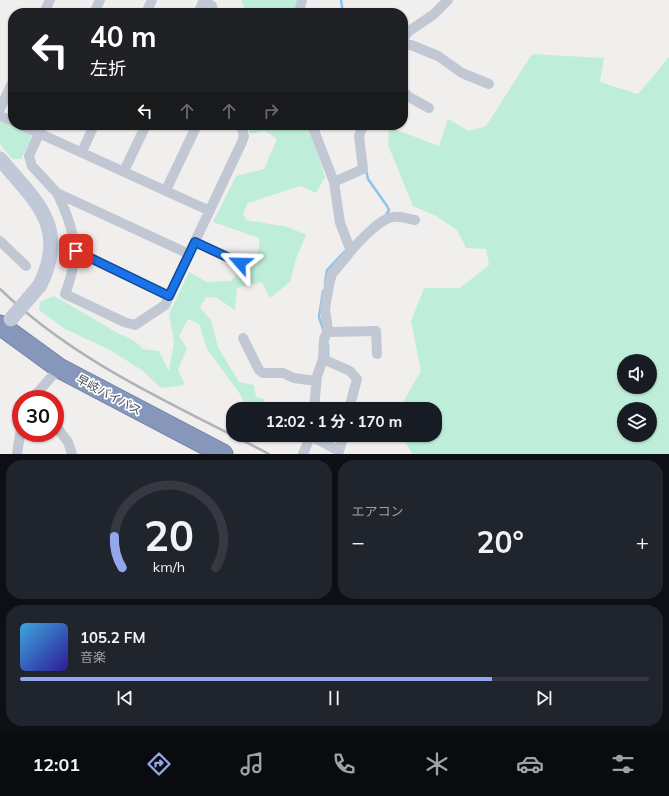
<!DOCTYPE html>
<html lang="ja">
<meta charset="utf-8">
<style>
:root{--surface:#171b24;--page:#20242c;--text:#f1f3f6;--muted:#9ea1a6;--line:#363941;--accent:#92a8ea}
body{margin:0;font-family:Mulish,"Noto Sans JP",sans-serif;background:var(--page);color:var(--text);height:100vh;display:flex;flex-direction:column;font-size:15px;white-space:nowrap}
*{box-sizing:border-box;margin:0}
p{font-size:13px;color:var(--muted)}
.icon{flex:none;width:22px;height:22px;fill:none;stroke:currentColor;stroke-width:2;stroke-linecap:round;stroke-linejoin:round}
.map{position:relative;height:454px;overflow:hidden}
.drawer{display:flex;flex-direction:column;gap:6px;padding:6px;background:#0d0f14;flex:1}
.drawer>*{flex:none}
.hud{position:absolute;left:8px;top:8px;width:400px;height:122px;border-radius:16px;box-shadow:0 1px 3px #0004;background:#202124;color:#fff;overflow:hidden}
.fabs{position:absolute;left:617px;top:354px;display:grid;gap:8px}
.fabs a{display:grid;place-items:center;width:40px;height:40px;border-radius:50%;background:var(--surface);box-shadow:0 1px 3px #0004;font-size:20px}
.speed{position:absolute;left:12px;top:390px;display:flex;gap:8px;font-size:20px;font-weight:700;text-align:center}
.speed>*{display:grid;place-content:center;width:52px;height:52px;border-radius:50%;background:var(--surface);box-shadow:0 1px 3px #0004;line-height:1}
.speed .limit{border:6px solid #d22;background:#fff;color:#111}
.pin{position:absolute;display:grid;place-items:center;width:34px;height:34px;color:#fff;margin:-17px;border-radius:8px;box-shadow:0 2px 6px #0006}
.me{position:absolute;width:44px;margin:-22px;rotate:295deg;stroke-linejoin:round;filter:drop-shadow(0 0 3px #0008)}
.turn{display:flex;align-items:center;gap:14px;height:84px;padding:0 16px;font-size:18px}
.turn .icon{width:52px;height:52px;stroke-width:2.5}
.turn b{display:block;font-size:28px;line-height:34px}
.lanes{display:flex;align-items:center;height:38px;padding:0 16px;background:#0003;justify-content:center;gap:20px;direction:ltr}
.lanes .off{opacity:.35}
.big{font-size:30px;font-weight:700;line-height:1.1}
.drawer .card{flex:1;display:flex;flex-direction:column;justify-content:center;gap:6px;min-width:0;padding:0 14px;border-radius:16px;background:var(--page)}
.drawer .dial{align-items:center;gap:0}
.dial svg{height:104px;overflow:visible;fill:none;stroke:var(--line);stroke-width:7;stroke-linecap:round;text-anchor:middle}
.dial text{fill:var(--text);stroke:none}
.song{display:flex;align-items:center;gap:12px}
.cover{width:48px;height:48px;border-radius:6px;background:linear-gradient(135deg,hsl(200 70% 55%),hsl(250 70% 35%))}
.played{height:4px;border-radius:2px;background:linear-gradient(90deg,var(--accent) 75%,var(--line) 75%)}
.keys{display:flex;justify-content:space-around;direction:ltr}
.heat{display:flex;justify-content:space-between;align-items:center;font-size:22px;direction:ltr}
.drawer .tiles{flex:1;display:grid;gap:6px;grid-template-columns:1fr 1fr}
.card:last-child{grid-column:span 2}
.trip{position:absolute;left:226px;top:402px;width:216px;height:40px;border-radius:16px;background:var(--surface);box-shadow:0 1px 3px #0004;font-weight:700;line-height:40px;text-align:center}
.tab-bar{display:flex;height:64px;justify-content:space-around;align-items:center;background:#090b0e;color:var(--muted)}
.tab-bar .icon{width:28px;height:28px}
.tab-bar .current{color:var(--accent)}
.tab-bar b{font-size:18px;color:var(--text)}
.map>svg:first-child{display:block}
.green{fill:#beeed9;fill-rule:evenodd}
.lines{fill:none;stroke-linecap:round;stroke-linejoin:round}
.stream{stroke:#8cc4ea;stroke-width:2.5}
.highway-casing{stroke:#7282a8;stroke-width:21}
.street{stroke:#c2c8d3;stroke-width:10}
.secondary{stroke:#c1c8d7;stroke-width:15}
.highway{stroke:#8797bc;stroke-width:19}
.rail{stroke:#b1b2b9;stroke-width:2.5}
.secondary-bridge{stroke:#c1c8d7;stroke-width:15}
.route-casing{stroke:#114b97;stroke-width:10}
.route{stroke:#1a73e8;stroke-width:7}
.labels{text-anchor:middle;stroke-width:3.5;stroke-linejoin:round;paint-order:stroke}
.street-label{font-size:12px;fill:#474e5b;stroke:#fff}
</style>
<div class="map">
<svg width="669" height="454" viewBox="0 0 669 454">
<rect width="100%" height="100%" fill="#f1efee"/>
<path class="green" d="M241,0H298L295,13H246Z
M532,54L604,58L600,82L638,94L669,57V454H412L401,435H435V409H399L421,371L411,321L424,288H460L489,265L486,249L466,248L457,230L436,216L413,206L388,145L389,127L439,146L448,119L469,131L486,126ZM624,361H650V387H624ZM624,409H650V435H624Z
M0,119L29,132L32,138L21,159H12L0,144Z
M249,125H309L325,177L316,193L300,186L248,203L243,214L246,220L288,227L306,235L296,259L290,282L270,298L262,282L237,288L235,310L217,298L206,297L200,308L211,320L218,347L239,382L254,385L256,397L264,399L263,409H247L240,394L207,349L199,324L188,319L179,336L187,348L178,370L185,385L161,388L143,371L110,350L65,329L39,310L40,302L54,296C74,307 94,319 114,331C128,339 131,336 143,349L159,351L169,371L174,342L169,314L189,272L207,282L231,281C242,268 263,258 259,238L213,222L236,176L264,169L277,139L265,131L250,134Z"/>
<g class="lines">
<path class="stream" d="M341,0L343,13
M366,170L368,179L387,206L389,210L386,215
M325,283L327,270L345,251
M323,291L319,317L323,329
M328,345V358"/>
<g class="highway-casing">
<path id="highway" d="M0,325L59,368L223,454"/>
</g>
<path class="street" d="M203,0L212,6L214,13
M44,13L50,0
M94,13L100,0
M146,13L152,0
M198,13L204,0
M299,13L302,0
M403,39L409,31L433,15L448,0
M403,45H411L438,56L462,73L489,84
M403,91L409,97L429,108
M0,109L13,81
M0,116L13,121
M21,125L210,211
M43,125L29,156L32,166L57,193L189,254
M312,125L334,182L340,223L351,251L332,274L329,285L325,309L328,330L324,339L323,359L317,376L314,409
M82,152L94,125
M124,171L146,125
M334,182L363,169L359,136L363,125
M166,190L197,125
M57,193C75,230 81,254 65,294L124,322L135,325L165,305L242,142L244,136L241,125
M0,241L26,266
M195,242L240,263
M76,251L169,296
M351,251C359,241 381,218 393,217C400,216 409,219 415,220
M328,330L331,332L376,331L377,354
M243,338L259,370L263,373H283L294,378L316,381
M323,359L350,371L357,379L349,409
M32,399L59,368
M55,425L68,442L72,454
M311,436L339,451L344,435
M17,454L21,428
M303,454L311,435"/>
<path class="secondary" d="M0,159C35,201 69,226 40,285"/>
<use href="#highway" class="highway"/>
<path class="rail" d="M0,289C76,363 177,406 269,454"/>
<path class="secondary-bridge" d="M11,319L40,285"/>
</g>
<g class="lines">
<g class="route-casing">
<path id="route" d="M76,251L169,296L195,242L240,263"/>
</g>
<use href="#route" class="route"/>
</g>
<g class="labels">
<g class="street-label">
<text transform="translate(109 395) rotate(28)" y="4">早岐バイパス</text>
</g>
</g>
</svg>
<div class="fabs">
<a><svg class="icon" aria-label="sound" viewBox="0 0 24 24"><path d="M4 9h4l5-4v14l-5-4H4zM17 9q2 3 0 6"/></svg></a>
<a><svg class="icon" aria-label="layers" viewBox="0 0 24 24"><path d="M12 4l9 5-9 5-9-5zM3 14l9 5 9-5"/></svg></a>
</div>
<div class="speed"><div class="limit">30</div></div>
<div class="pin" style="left:76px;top:251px;background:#d93025"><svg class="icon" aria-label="arrive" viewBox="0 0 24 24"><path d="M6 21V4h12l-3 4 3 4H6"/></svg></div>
<svg class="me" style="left:240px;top:263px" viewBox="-20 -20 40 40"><path d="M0-17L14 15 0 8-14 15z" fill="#1a73e8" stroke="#fff" stroke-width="4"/></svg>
<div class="trip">12:02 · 1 分 · 170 m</div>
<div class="hud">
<div class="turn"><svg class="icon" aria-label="left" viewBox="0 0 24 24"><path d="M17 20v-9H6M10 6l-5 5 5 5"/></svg><div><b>40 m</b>左折</div></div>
<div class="lanes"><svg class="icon" aria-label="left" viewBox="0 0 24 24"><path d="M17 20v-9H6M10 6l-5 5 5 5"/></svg><svg class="icon off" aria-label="ahead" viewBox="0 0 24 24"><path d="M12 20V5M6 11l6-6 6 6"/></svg><svg class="icon off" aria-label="ahead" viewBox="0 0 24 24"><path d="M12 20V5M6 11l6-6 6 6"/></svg><svg class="icon off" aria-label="right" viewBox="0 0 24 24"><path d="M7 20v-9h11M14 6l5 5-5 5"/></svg></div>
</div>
</div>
<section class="drawer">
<div class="tiles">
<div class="card dial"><svg viewBox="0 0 100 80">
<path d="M14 69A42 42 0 1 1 86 69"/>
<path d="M14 69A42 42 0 0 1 8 45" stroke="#92a8ea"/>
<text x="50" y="56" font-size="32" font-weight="700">20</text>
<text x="50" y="72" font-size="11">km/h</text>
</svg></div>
<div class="card"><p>エアコン</p>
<div class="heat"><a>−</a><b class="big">20°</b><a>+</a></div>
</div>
<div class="card">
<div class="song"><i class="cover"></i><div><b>105.2 FM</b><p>音楽</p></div></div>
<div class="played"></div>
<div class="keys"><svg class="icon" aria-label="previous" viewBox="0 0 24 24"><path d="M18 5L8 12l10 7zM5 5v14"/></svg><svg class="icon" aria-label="pause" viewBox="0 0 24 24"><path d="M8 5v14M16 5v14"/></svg><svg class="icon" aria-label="next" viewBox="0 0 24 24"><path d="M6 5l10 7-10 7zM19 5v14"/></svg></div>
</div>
</div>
</section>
<nav class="tab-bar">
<b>12:01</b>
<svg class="icon current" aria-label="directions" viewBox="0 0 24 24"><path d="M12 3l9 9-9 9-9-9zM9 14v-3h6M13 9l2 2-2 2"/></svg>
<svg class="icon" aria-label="music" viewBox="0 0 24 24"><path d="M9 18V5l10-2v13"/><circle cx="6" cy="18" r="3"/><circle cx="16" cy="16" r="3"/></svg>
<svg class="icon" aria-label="phone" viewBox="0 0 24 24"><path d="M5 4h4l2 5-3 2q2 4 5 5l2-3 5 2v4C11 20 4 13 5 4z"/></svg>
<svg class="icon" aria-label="climate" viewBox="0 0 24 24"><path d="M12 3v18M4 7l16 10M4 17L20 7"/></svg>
<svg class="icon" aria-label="car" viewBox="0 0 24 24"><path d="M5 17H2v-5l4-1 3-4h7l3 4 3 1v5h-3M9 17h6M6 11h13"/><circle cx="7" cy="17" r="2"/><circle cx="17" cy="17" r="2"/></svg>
<svg class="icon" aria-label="filters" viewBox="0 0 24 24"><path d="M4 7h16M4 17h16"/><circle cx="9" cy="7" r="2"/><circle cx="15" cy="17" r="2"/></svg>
</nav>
